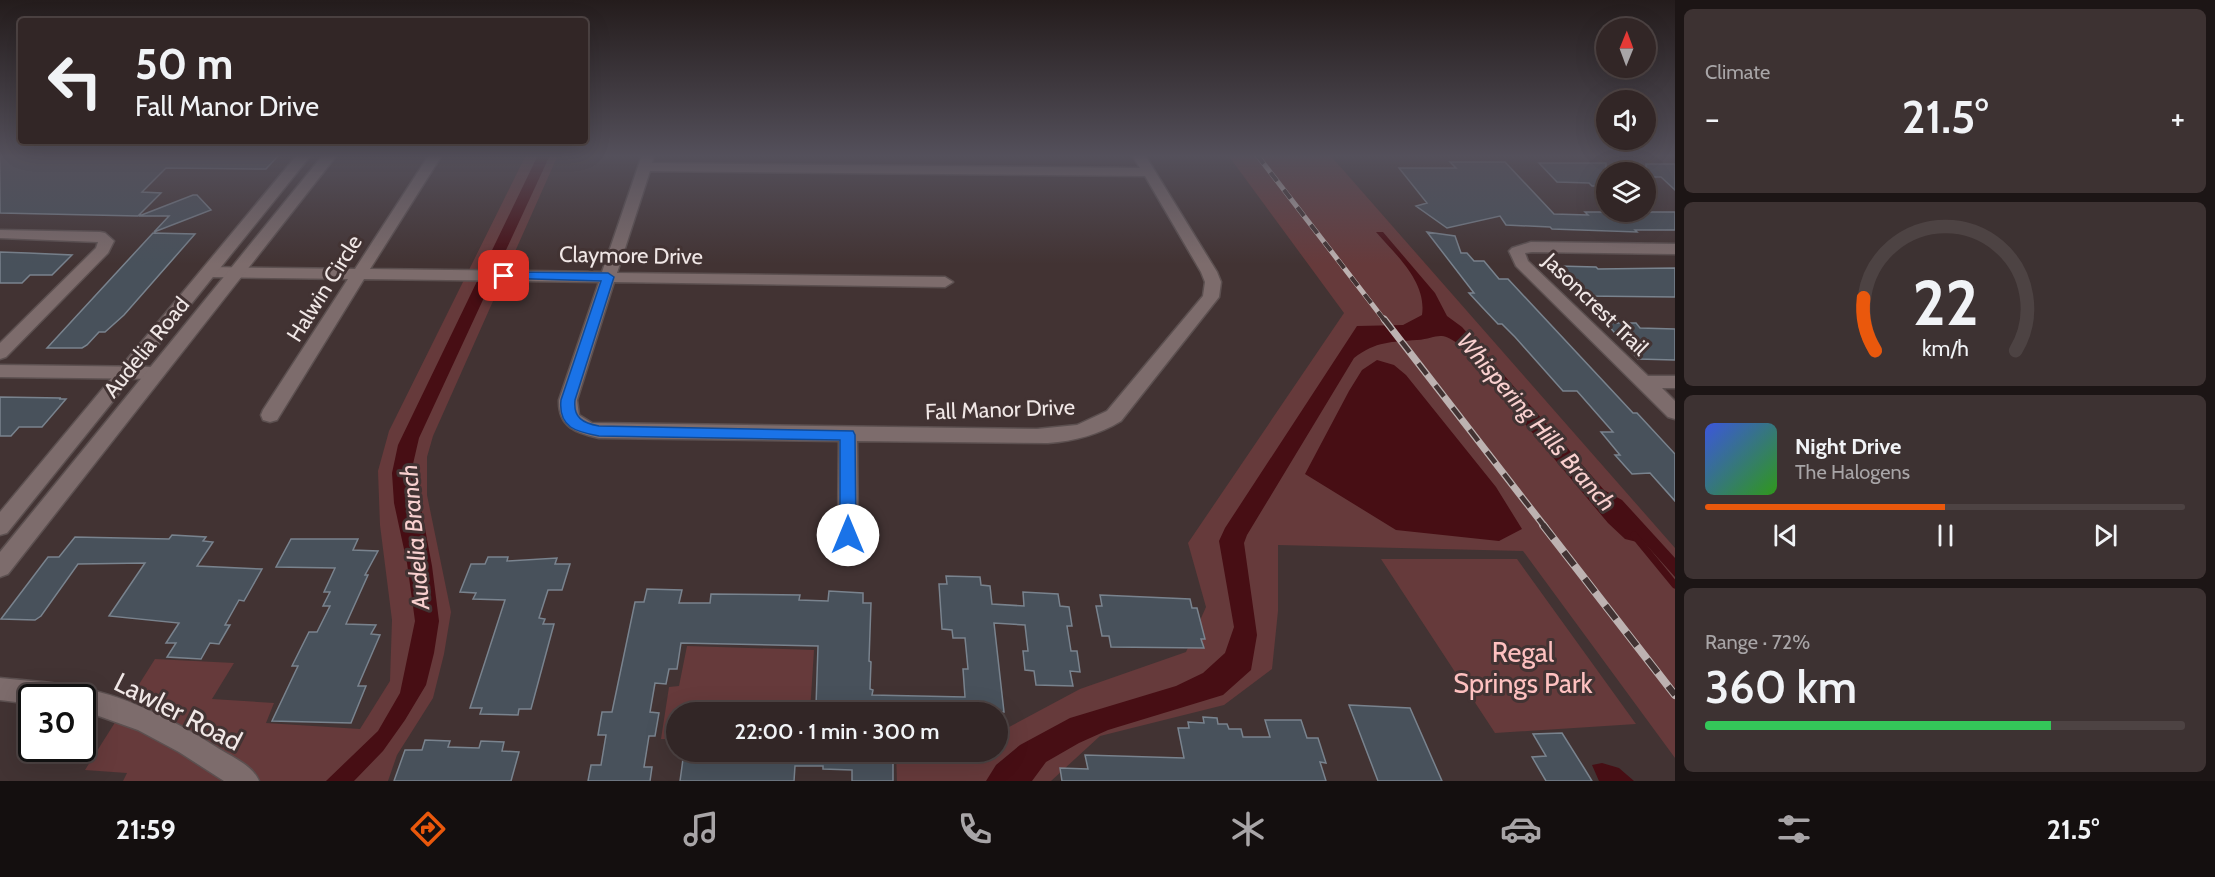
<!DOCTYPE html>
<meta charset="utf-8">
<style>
:root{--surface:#322626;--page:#3d3232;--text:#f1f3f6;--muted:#a8a5a7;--line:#4d4343;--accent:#ea580c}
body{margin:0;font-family:Cabin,sans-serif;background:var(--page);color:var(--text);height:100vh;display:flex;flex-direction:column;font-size:22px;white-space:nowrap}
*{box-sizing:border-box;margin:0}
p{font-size:20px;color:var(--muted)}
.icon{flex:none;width:33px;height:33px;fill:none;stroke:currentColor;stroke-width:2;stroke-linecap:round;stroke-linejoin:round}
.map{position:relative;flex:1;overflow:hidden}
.sheet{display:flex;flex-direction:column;gap:9px;padding:9px;background:#1c1515;width:540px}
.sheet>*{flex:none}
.guide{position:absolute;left:18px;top:18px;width:570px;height:126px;border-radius:6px;box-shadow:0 6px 24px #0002,0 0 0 2px var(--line);background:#322626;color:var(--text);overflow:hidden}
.needle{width:39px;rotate:1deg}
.controls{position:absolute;left:1596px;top:18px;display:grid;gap:12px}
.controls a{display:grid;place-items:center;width:60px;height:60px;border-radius:50%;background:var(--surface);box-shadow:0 6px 24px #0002,0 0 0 2px var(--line);font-size:30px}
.speed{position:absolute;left:18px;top:684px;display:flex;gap:12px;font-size:30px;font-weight:700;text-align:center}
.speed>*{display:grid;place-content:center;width:78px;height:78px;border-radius:50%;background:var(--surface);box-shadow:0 6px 24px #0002,0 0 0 2px var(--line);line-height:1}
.speed .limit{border:3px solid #111;border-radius:9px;background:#fff;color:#111}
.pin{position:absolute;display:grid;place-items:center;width:51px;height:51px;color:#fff;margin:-26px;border-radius:12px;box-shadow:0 3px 9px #0006}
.me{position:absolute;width:66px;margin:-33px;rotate:0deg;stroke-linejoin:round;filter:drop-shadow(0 0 4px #0008)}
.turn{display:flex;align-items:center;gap:21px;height:126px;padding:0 18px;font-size:27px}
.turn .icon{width:78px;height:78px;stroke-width:2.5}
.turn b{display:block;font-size:42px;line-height:51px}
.big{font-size:45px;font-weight:600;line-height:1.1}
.sheet .card{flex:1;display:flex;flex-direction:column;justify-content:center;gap:9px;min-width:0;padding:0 21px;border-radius:9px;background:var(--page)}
.sheet .dial{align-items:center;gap:0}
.dial svg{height:156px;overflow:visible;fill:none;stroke:var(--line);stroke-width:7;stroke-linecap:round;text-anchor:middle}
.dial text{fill:var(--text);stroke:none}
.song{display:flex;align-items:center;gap:18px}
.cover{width:72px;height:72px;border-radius:9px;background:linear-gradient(135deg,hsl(230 70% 55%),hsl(110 70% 35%))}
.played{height:6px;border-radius:3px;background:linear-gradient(90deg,var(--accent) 50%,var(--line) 50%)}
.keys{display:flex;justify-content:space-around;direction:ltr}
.heat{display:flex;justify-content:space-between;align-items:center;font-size:33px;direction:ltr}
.charge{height:9px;border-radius:4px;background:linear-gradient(90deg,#34c759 72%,var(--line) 0)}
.trip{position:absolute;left:666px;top:702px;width:342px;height:60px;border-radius:30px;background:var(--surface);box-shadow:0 6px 24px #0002,0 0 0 2px var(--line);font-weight:600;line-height:60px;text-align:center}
.menu{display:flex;height:96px;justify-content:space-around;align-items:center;background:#140f0f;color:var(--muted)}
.menu .icon{width:42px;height:42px}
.menu .on{color:var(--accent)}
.menu b{font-size:27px;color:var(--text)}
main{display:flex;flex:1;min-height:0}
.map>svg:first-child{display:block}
.green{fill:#663a3b}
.water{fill:#470e14}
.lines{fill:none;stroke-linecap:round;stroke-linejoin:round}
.stream{stroke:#470e14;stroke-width:7}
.building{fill:#48515b;stroke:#79838e;stroke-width:1.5}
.minor-casing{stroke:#5c5050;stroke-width:3}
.secondary-casing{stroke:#5c5050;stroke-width:3}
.minor{fill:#7d6c6c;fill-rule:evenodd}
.secondary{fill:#7d6c6c;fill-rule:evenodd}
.rail-far2-casing{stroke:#bdb2b1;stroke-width:5}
.rail-far1-casing{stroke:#bdb2b1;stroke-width:7}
.rail-casing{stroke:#bdb2b1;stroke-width:8}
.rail-far2{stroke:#423333;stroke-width:4;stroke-dasharray:11;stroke-linecap:butt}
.rail-far1{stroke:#423333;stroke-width:4.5;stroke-dasharray:14;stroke-linecap:butt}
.rail{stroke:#423333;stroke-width:6;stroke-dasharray:17;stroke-linecap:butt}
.route{fill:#1a73e8;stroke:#114b97;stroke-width:1.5}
.labels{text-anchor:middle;stroke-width:6;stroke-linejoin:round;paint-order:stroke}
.street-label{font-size:22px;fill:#f0e7e6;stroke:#423333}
.water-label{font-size:24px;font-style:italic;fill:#f9d0cf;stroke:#423333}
.near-park-label{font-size:27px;fill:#fec1c0;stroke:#423333}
.near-street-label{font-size:27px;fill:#f0e7e6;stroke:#423333}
</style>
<main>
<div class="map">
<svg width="1675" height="781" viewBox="0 0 1675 781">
<rect width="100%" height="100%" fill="#423333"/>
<path class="green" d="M526,155H558L433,436L427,457V495L451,612L444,654L433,698L397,755L388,781H123L127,773L85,770L155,659L234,663L212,699L274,703L266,723L360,729L390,681L392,620L380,525L378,471L389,431Z
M1228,155H1330L1675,548V758L1523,551L1278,545V611L1272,669L1224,705L1100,736L1051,781H897L896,752H998V733L1080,689L1186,652L1206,607L1188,543L1344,313Z
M1381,559H1517L1636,724L1495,733Z
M687,646L814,650L810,712H676V739H661L669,687L679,686Z"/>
<path class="water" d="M538,155H550L419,438L413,464L432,566L439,621L434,653L426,685L405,720L383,751L354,781H326L378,731L400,693L415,621L407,563L394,503L392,473L398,445Z
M1376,232H1383L1435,293L1447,316L1462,327L1604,490L1622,500L1675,558V577L1641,539L1637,542L1625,539L1608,523L1457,343C1439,330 1436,339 1417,340C1392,342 1376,341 1354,358L1247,535L1244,543L1257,635L1251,670L1223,695L1108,730L1079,743L1046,762L1032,781H986L996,765L1020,745L1070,718L1176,686L1203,673L1225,653L1234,627L1219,541L1225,528L1357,326L1403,325L1422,315C1427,282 1396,255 1376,232Z
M1377,360L1394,365L1406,375L1496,487L1522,529L1499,541L1396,530L1305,474L1349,391L1362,370Z
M1602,763L1619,768L1634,781H1599L1592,765Z"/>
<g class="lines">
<path class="stream" d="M1634,535L1675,585"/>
</g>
<path class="building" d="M0,155H279L266,169L166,168L142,192L161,193L138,216L0,213Z
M1450,162H1505L1554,214L1588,215L1585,212H1675V230H1635L1637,232L1552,229L1550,227L1506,225L1500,216L1447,228L1416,206L1427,203L1399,168H1456Z
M1539,163H1606V186H1592L1589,183L1557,182Z
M1646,164H1675V190L1661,177H1646Z
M193,195H197L211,210L154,232L169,216H139Z
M1427,232L1455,236L1461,253H1467L1474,261H1484L1499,279H1508L1633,413H1637L1675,454V501L1650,473L1632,474L1615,455H1620L1601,432H1613L1577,391H1563L1515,337L1502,324H1498L1481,306L1469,293H1474Z
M153,233L195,234L124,315L105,332H99L87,345L82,348H47Z
M0,252L28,253L72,255L52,275H30L22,283H0Z
M1558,266L1596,267L1598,269L1675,268V297L1584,296Z
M1606,323H1636L1640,328L1675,329V360L1638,359Z
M0,397L61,398L59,399H66L42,427H19L11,436H0Z
M172,535L206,537L203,541L213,542L197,566L262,569L244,601L239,600L225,625H230L219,644L210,643L201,659L167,657L176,643H166L179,623L109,616L145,563L78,564L41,616L35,620L1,619L48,557H59L75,537L169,539Z
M291,539H358L353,550L378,551L365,575H368L346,624L376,625L371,634L380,635L358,686H366L351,723L272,721L298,666H292L309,632H317L330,606H323L330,592H324L335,568L276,567Z
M488,557H508L507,561L557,558L555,564H570L562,590H548L539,618L545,619L543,624H554L531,709H519L518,715L480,714L482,708H470L505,600L473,599L476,593L460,592L471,564H485Z
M946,576L980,577L981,585L990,586L992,604L1024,606L1023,592L1058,594L1060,606L1069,607L1072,626H1067L1071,651H1077L1080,672L1070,671L1073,686L1036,685L1034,671L1025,670L1023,651H1028L1025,625L994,623L1004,712H896V710L864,708V712H828V707L816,706L818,646L681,643L677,669H669L666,684L655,683L650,712L659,713L655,736H649L644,767H652L650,781H588L591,765H601L606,735H598L602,712H612L635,602H644L647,589L682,590L679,603H710L711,594L800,595L799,600L828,601L829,591L863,593V603H871L869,661L871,662L870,689L873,690L872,695L965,697L963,669H968L965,638H953L952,630L942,629L939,584H947Z
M1100,595L1190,599L1192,608H1197L1205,639H1201L1204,648L1111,647L1109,636H1102L1096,606H1102Z
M1349,705L1410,708L1442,781H1378Z
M1203,717L1217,718L1218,724H1227L1229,729H1241L1243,737H1270L1265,720H1301L1307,738H1318L1326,763L1320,762L1326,781H1062L1060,768L1088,769L1085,755L1184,758L1178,728H1189L1188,722L1204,723Z
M1562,733L1584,768L1592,781H1546L1532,757L1546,756L1533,734Z
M425,740L450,741L448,747L479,748L481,741L504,742L502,751L519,752L511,781H394L405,750H422Z
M689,752H878V760H893V781H852V770L823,769V766H795L794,781H680L683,759H688Z"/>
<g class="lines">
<g class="minor-casing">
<path id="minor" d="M429,155H442L370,269L602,272L642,155H654L652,163L1140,168L1132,155H1145L1217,272L1221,282L1219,297L1121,421C1098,435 1075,441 1048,443L857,441L858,535L855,541L848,544L841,541L838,535L839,441L599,438C576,433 558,427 559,400L599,282L364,279L277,420L270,422L263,420L261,415L263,410L348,279L208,277L200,272L208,267L355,269ZM650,171L1145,176L1201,272L1205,282L1203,296L1107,411L1077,425L1037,429L592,423L579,415L577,400L614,282L945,287L953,282L945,277L617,273Z
M0,230L100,232L105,233L114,241L108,253L6,357L0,359V343L96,248L98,242L0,238Z
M1531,242L1675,244V254L1532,252L1525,253L1528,261L1648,376H1675V388H1662L1675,401V419L1668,417L1516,266L1509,251L1512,248Z
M0,365L156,367L162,369L165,373L162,377L156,379L0,377Z
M0,678C27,681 56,682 82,688C132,698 179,723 221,750C234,758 253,766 259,781H224L179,752L138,730L82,710V698H32V704L0,700Z"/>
</g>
<g class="secondary-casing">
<path id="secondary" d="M297,155H311L7,533L0,535V512Z
M323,155H337L8,574L0,577V552Z"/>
</g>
<use href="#minor" class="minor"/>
<use href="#secondary" class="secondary"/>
<g class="rail-far2-casing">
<path id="rail-far2" d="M1257,155L1385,321"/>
</g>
<g class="rail-far1-casing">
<path id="rail-far1" d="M1384,319L1545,527"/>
</g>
<g class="rail-casing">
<path id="rail" d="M1543,525L1675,695"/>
</g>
<use href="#rail-far2" class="rail-far2"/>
<use href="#rail-far1" class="rail-far1"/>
<use href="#rail" class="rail"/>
</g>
<linearGradient id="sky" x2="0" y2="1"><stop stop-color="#241c1c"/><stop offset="0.59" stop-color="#54505b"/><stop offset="1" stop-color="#54505b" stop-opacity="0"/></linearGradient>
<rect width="1675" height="264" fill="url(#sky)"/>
<path class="route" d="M504,272L608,273L614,277L575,400C573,418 583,423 599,426L853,431L855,435L856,535L853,539L848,541L842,539L840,535V440L599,436C577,432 558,428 561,400L601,281L500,278L498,276Z"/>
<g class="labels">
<g class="street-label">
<text transform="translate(631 255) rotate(1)" y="8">Claymore Drive</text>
<text transform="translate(324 288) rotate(-58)" y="8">Halwin Circle</text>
<text transform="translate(1596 304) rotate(44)" y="8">Jasoncrest Trail</text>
<text transform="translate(146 347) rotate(-51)" y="8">Audelia Road</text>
<text transform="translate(1000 409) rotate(-2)" y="8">Fall Manor Drive</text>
</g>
<g class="water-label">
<text transform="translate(1536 422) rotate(49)" y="8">Whispering Hills Branch</text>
<text transform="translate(415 537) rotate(-95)" y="8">Audelia Branch</text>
</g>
<g class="near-park-label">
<text x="1523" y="662">Regal<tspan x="1523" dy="31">Springs Park</tspan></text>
</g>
<g class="near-street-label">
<text transform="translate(178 712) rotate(27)" y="9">Lawler Road</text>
</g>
</g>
</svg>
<div class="controls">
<a><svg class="needle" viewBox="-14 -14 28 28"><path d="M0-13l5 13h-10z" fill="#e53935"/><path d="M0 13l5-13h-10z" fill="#a8a5a7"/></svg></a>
<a><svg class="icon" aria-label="sound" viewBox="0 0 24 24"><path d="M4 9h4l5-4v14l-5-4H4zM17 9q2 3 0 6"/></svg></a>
<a><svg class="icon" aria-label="layers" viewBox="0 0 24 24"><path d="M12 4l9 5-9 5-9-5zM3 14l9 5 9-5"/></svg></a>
</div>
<div class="speed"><div class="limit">30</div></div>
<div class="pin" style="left:504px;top:276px;background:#d93025"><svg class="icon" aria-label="arrive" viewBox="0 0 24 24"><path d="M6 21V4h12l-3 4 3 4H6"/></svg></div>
<svg class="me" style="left:848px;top:535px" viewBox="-20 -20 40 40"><circle r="19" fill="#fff"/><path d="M0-13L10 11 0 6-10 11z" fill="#1a73e8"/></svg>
<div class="trip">22:00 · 1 min · 300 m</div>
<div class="guide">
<div class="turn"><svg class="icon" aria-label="left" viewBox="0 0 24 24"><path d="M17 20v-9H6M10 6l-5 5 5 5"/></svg><div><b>50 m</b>Fall Manor Drive</div></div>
</div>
</div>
<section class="sheet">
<div class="card"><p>Climate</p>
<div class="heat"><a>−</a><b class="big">21.5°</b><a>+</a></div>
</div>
<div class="card dial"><svg viewBox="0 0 100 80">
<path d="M14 69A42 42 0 1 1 86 69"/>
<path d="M14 69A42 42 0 0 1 8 42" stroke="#ea580c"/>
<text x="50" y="56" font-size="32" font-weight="700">22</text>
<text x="50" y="72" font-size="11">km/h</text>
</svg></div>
<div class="card">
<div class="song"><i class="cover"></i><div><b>Night Drive</b><p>The Halogens</p></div></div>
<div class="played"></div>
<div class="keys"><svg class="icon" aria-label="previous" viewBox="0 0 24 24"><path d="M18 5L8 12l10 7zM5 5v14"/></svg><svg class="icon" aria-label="pause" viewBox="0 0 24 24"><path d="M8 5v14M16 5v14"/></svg><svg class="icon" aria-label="next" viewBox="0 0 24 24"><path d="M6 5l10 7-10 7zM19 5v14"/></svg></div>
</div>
<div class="card"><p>Range · 72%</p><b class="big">360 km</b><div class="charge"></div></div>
</section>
</main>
<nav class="menu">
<b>21:59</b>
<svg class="icon on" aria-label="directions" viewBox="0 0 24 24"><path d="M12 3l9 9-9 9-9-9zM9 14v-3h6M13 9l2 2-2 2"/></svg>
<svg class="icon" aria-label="music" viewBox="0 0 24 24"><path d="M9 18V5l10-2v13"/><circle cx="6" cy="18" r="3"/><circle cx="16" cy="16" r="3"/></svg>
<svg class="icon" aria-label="phone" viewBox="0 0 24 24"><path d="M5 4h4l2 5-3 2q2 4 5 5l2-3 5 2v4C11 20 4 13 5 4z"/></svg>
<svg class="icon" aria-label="climate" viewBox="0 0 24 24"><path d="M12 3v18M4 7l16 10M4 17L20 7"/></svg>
<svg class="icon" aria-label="car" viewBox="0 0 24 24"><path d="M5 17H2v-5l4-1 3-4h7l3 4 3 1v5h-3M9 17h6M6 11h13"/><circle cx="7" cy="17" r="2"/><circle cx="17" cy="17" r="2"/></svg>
<svg class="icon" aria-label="filters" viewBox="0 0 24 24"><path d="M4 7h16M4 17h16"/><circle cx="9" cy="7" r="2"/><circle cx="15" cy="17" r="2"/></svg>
<b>21.5°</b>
</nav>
